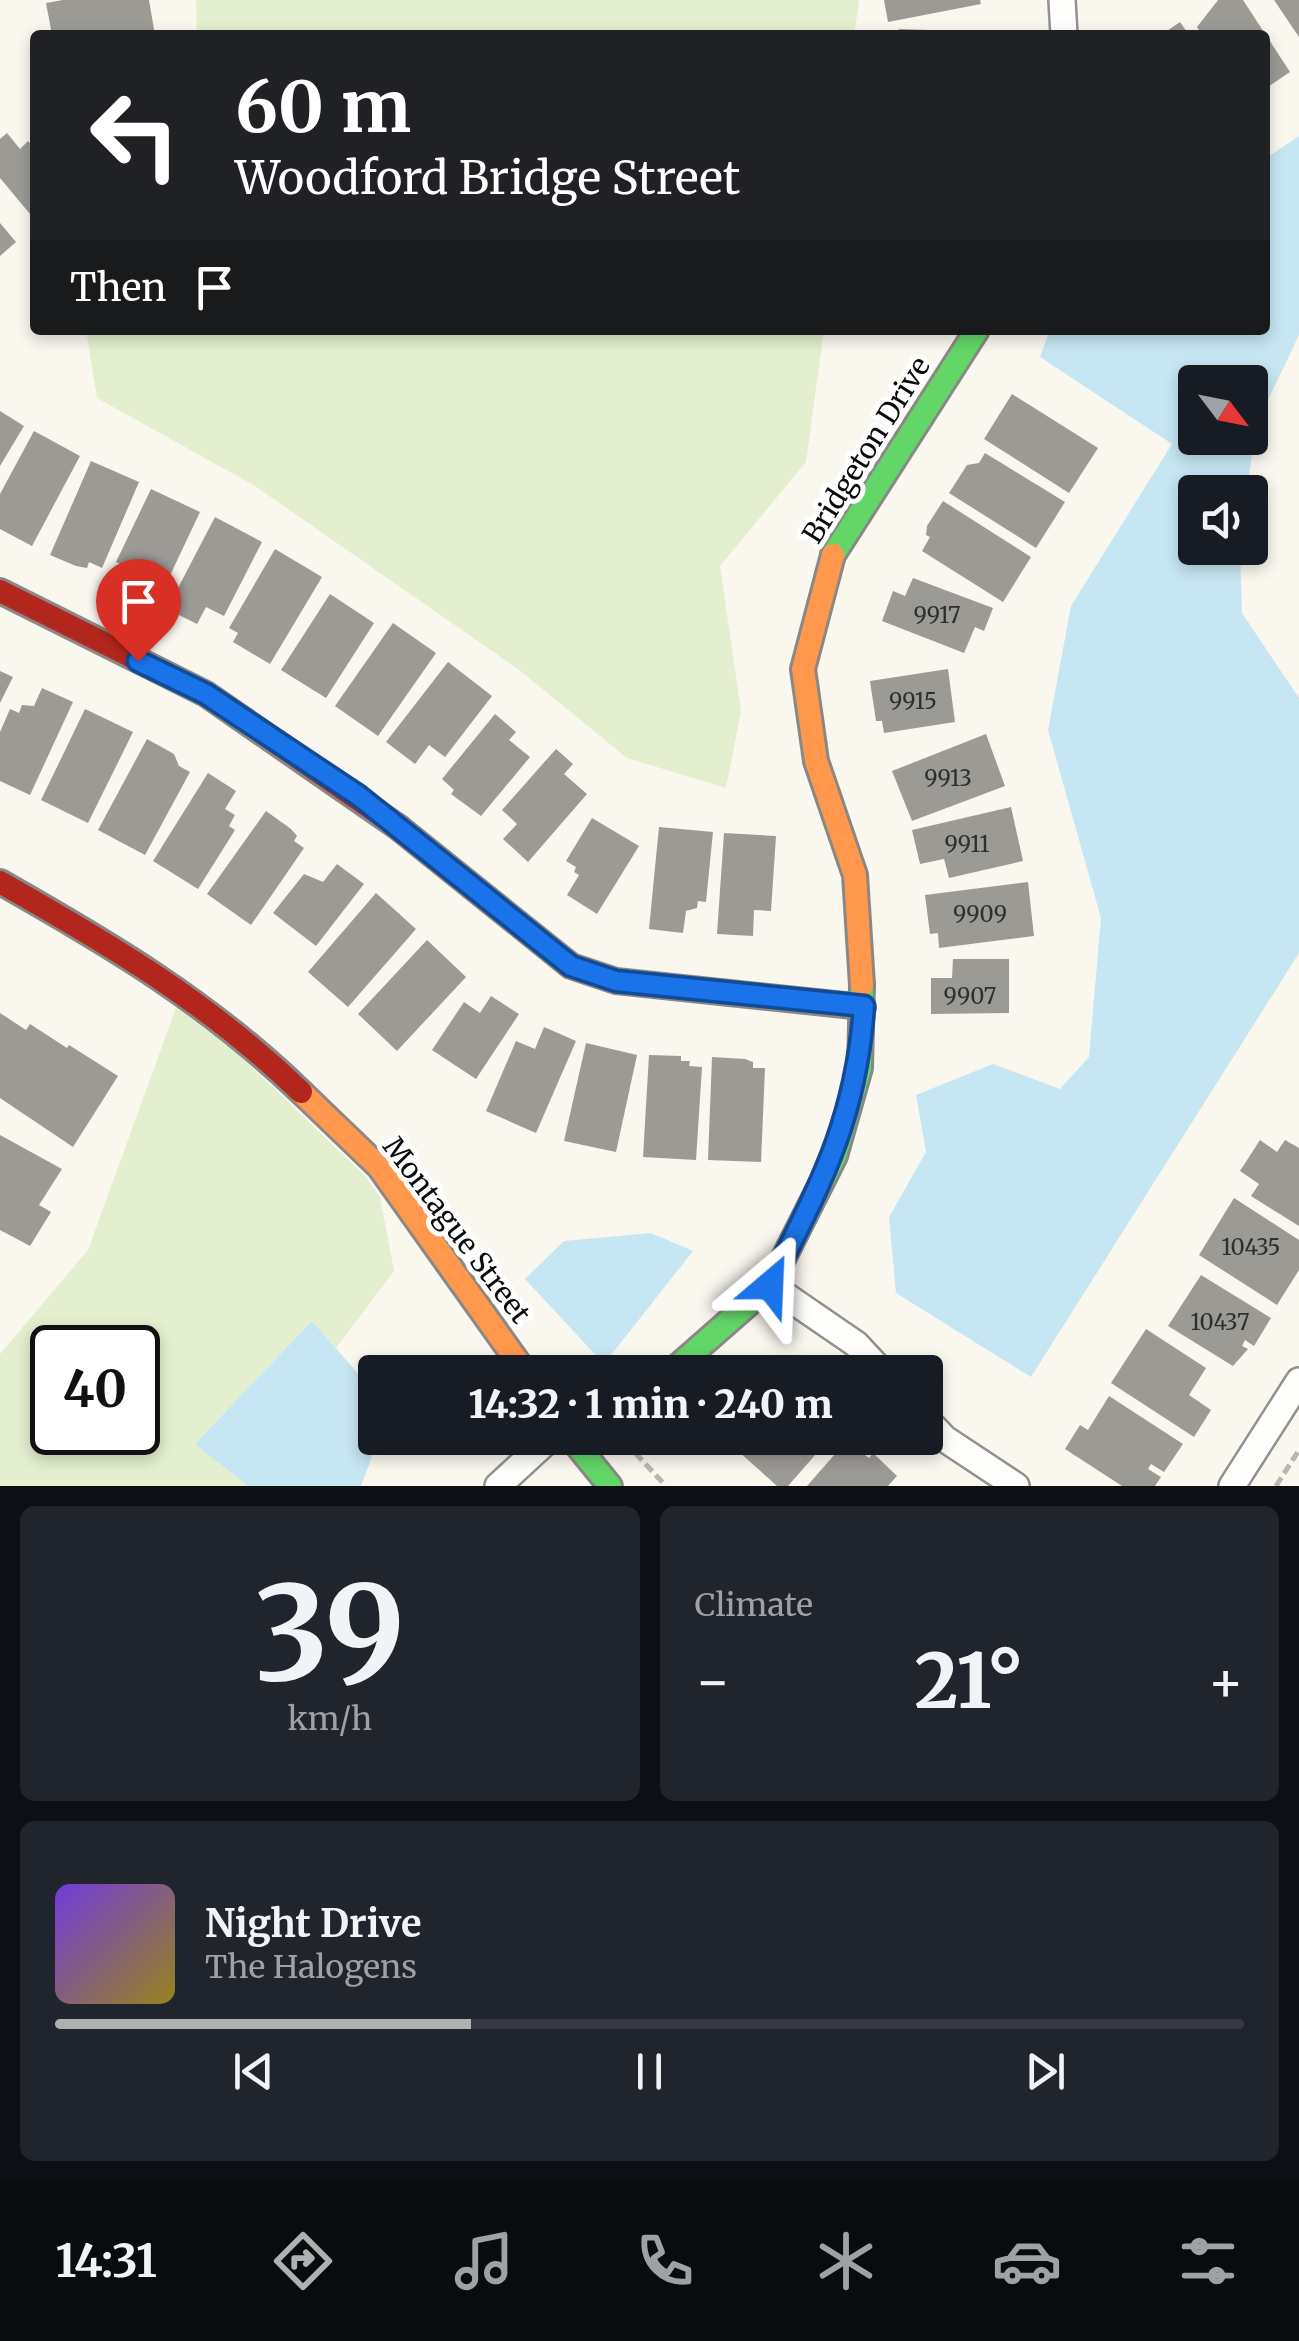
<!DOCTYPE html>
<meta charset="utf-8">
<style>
:root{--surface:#171b24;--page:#20242c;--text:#f1f3f6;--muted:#9ea1a6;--line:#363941;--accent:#afb0b0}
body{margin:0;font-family:Merriweather,serif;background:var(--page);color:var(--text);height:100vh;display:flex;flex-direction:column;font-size:38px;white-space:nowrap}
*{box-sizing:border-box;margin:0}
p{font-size:32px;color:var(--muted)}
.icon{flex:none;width:55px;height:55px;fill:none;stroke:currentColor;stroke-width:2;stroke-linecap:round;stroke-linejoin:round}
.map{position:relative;height:1486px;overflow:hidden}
.details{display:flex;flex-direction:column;gap:20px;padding:20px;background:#0d0f14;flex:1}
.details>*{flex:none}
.top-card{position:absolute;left:30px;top:30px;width:1240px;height:305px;border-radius:10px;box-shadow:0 5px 15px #0003;background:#202124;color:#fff;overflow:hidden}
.needle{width:65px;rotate:122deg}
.fabs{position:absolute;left:1178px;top:365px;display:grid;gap:20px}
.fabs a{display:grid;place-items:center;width:90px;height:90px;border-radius:10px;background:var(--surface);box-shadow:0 5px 15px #0003;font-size:50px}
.speed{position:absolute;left:30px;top:1325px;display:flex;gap:20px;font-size:50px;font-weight:700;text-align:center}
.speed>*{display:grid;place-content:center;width:130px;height:130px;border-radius:50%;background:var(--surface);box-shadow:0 5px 15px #0003;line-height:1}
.speed .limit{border:5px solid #111;border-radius:15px;background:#fff;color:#111}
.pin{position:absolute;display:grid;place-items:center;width:85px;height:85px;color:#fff;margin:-102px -42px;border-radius:50% 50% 50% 0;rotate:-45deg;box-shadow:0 0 10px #0007}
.pin .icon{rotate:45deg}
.me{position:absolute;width:110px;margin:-55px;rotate:26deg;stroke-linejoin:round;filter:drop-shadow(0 0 8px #0008)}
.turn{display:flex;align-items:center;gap:35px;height:210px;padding:0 40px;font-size:45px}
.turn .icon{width:130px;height:130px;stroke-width:2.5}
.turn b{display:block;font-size:70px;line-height:85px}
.then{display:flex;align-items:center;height:95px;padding:0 40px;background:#0003;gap:20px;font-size:38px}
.big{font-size:75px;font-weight:800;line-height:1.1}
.details .card{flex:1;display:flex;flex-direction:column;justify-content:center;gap:15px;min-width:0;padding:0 35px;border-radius:15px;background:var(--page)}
.details .dial{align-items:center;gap:0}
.dial b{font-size:130px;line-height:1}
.song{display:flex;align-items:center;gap:30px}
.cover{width:120px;height:120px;border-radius:15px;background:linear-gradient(135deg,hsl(260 70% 55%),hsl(50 70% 35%))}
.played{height:10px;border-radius:5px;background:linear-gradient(90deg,var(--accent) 35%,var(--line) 35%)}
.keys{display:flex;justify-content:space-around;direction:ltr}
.heat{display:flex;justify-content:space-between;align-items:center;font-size:55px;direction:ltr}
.details .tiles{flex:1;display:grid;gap:20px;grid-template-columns:1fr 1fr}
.card:last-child{grid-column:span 2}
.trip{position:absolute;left:358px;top:1355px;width:585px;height:100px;border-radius:10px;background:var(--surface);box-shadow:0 5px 15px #0003;font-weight:800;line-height:100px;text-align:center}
.tab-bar{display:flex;height:160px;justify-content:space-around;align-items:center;background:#090b0e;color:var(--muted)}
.tab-bar .icon{width:70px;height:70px}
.tab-bar .on{color:var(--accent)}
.tab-bar b{font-size:45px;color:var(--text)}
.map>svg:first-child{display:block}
.green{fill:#e3efcf;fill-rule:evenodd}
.water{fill:#c6e6f3;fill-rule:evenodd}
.building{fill:#9c9a95}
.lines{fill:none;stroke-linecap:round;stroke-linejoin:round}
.street-casing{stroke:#93918e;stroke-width:30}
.fast-casing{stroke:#898884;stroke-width:28}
.slow-casing{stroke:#898884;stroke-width:28}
.jam-casing{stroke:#898884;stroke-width:28}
.path{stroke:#b7b6b5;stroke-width:5;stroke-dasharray:10 5;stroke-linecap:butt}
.street{stroke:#fefefd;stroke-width:25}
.fast{stroke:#63d668;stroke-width:22}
.slow{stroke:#ff974d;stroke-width:22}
.jam{stroke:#b3261e;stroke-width:22}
.route-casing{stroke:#114b97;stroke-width:25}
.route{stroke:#1a73e8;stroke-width:18}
.labels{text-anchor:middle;stroke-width:10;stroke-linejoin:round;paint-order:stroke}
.number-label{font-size:22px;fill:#2f2f2e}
.street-label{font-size:28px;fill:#0b0b0b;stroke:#fff}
</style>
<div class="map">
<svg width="1299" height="1486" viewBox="0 0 1299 1486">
<rect width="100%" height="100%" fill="#faf7ef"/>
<path class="green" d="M196,0H858L859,3L854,35H197Z
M86,330H824L806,462L720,566L741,711L726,788L627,758L518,669L255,486L97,398Z
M176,1008L235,1051L366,1177L380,1197L394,1271L336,1348L312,1321L196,1443L248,1486H0V1354L88,1250ZM52,1348H138V1432H52Z"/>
<path class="water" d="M1299,136V335L1258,421L1246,492H1195V548H1240L1242,613L1299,698V953L1031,1377L896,1293L889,1217L926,1152L916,1095L993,1064L1060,1089L1089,1057L1101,918L1048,730L1071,606L1172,444L1040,357L1050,330H1265V159ZM1195,382H1250V438H1195Z
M651,1233L693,1251L604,1364L525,1279L564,1241Z
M312,1321L375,1393V1438H379L361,1486H248L195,1444Z"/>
<path class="building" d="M63,0H149L155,35H52L46,3Z
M884,0H980L981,4L888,22Z
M1218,0H1243L1290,72L1265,89V35H1202L1197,27Z
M1274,0H1299V37Z
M1180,22L1189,35H1161Z
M899,29L989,32V35H898Z
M7,133L20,149L28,141L35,149V220L0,178V139Z
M0,223L16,242L0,256Z
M1012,394L1098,448L1069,493L984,439Z
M0,411L24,426L0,466Z
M34,431L80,456L32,546L0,529V494Z
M985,453L1065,502L1036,548L949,493L967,465L979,463Z
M91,461L139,482L102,568L89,562L87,568L76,566L50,555Z
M151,489L200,512L157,603L126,588L135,571L116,562Z
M943,501L1031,557L1003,602L922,551L930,537L926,535L927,526Z
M215,517L262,542L224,616L206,607L197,624L167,609Z
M275,549L322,577L270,664L233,642L238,633L229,628Z
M913,578L993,608L984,631L975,627L964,653L882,621L893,591L905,596Z
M330,594L374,623L326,698L281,670Z
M393,623L436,653L378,736L335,706Z
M448,662L492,696L445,757L429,745L415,764L386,742Z
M948,669L955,722L884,733L882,721H876L870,681Z
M0,671L13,677L0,703Z
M42,688L73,702L30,795L0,781V732L10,709L19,713L22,705L34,706Z
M85,709L133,732L88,823L41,800Z
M495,714L516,732L509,740L530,757L481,816L451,794L454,790L442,779Z
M986,734L1005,786L912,821L892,771Z
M147,739L174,754L179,766L190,772L145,855L98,830Z
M556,749L573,764L564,774L587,794L528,862L503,839L517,824L502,810Z
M208,773L236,791L225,809L235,815L229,826L235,830L198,889L153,861Z
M1011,807L1023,861L949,878L944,859L920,864L912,830Z
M266,811L291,829L297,836L294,841L304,848L251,925L207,894Z
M592,818L639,846L597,914L567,895L579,875L574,872L576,867L566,861Z
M659,827L713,832L706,902L698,901L697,908L686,911L683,933L649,929Z
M724,833L776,836L771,911L754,910L753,936L717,934Z
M337,864L364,884L316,946L273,913L304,874L323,882Z
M1028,882L1034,936L939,948L938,933L930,934L925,895Z
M376,893L416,929L348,1007L308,972Z
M427,940L466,977L397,1051L358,1014Z
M953,959H1009V1013L931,1014V978H952Z
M491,996L519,1014L476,1079L432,1050L464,1002L480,1013Z
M0,1013L26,1030L30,1024L67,1048L69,1045L118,1076L73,1147L0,1098Z
M544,1027L576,1041L536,1133L486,1111L516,1041L535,1049Z
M586,1043L637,1055L616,1152L564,1141Z
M649,1055L681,1056V1061H690L689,1066L702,1067L696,1160L643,1157Z
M712,1057L745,1059L753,1062V1068H765L761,1162L708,1160Z
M0,1135L62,1169L39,1205L51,1212L30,1246L0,1230Z
M1260,1140L1277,1152L1285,1140L1299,1148V1226L1251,1196L1259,1184L1240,1171Z
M1234,1198L1299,1240V1270L1277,1305L1199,1255Z
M1201,1275L1271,1318L1254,1346L1245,1340L1242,1346L1248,1349L1233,1366L1168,1326Z
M1146,1329L1206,1368L1189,1395L1211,1410L1194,1437L1111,1383Z
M1109,1396L1183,1444L1164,1472L1151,1464L1148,1469L1161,1477L1155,1486H1122L1065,1449L1080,1425L1088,1430Z
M749,1438H830L788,1486H777L738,1451Z
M849,1438L865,1447V1455L869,1458L873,1453L897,1476L888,1486H807Z"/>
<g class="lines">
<g class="street-casing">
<path id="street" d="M1062,0L1064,35
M770,1285L856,1344L882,1372
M925,1418L945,1439L1016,1486
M498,1486L550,1438
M1232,1486L1299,1381"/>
</g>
<g class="fast-casing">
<path id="fast" d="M833,555L977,330
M398,827L571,966L616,981L863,1007
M671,1372L770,1285L835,1156L860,1068L862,985
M571,1438L610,1486"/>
</g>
<g class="slow-casing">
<path id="slow" d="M833,555L803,669L816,761L855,875L862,985
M301,1092L379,1167L525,1372"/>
</g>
<g class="jam-casing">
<path id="jam" d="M0,591L206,694L398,827
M0,882C111,945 209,1003 301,1092"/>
</g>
<path class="path" d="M625,1442L666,1486
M1276,1486L1299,1450"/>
<use href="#street" class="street"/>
<use href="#fast" class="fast"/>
<use href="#slow" class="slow"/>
<use href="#jam" class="jam"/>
</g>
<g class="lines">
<g class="route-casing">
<path id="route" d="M138,661L206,694L359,796L571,966L616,981L864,1006C856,1121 820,1185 770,1285"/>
</g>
<use href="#route" class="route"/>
</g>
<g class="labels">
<g class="number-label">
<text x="937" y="623">9917</text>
<text x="913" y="709">9915</text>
<text x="948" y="786">9913</text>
<text x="967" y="852">9911</text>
<text x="980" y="922">9909</text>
<text x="970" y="1004">9907</text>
<text x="1251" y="1255">10435</text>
<text x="1220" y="1330">10437</text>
</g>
<g class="street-label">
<text transform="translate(866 450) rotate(-58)" y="10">Bridgeton Drive</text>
<text transform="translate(457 1230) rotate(53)" y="10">Montague Street</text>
</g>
</g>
</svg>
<div class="fabs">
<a><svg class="needle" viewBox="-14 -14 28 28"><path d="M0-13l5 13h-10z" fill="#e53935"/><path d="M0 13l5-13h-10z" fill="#9ea1a6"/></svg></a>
<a><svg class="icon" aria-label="sound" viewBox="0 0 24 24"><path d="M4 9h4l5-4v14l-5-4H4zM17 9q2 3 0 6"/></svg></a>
</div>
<div class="speed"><div class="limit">40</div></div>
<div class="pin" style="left:138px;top:661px;background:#d93025"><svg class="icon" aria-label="arrive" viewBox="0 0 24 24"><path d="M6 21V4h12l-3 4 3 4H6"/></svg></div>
<svg class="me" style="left:770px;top:1285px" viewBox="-20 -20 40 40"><path d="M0-17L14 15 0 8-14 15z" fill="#1a73e8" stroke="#fff" stroke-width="4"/></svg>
<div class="trip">14:32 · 1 min · 240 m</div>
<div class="top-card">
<div class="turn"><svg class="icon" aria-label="left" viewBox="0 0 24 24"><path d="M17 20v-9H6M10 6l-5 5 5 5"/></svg><div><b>60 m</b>Woodford Bridge Street</div></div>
<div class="then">Then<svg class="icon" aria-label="arrive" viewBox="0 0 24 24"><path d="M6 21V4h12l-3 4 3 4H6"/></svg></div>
</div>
</div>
<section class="details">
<div class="tiles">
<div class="card dial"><b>39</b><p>km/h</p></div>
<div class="card"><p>Climate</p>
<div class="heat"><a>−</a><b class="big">21°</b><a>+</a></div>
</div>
<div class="card">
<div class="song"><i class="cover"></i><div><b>Night Drive</b><p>The Halogens</p></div></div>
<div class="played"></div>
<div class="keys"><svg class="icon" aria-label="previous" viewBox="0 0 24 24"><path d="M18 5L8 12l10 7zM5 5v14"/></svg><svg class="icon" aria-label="pause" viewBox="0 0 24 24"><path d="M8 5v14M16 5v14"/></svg><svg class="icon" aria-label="next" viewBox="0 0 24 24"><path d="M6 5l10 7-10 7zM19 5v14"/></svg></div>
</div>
</div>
</section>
<nav class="tab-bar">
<b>14:31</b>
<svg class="icon on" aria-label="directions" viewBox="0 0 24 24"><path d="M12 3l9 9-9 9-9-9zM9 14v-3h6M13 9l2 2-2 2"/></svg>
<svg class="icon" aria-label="music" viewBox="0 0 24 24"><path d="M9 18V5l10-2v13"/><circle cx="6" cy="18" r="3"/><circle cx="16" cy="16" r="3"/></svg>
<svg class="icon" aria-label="phone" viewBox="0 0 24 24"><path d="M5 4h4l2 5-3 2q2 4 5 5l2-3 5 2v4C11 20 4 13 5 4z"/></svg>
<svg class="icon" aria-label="climate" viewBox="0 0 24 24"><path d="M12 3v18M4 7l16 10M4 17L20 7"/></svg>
<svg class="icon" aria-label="car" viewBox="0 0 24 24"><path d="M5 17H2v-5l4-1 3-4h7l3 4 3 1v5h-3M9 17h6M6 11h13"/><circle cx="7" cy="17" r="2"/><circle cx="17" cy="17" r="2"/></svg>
<svg class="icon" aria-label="filters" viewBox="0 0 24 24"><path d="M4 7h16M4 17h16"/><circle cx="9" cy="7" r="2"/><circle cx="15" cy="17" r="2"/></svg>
</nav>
